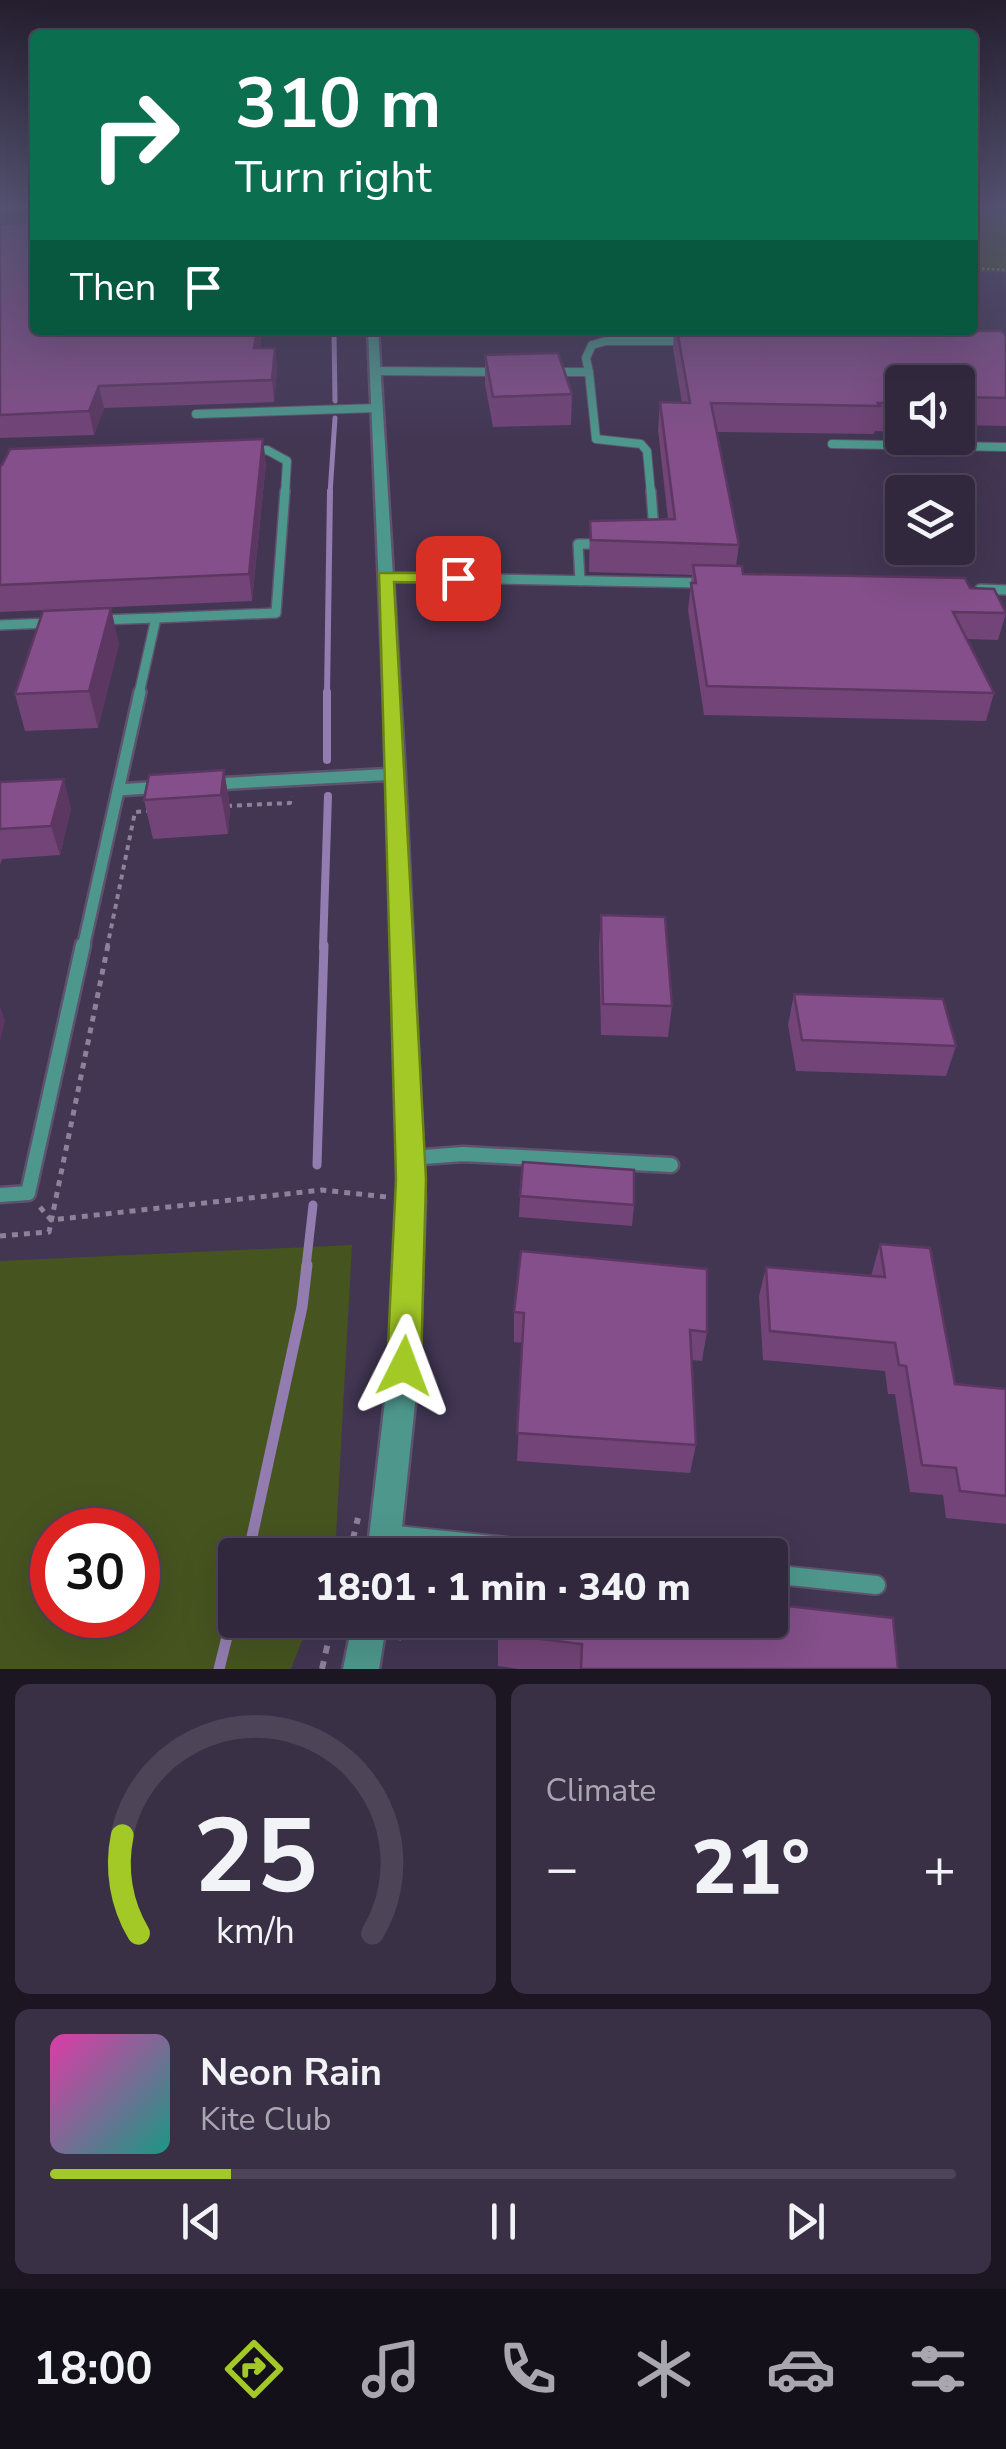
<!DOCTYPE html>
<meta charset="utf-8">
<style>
:root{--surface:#32283e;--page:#3a3045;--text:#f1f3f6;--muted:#a8a6b0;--line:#4d4458;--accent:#a3c927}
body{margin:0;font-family:"Nunito Sans",sans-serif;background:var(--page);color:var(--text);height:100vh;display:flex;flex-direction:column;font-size:38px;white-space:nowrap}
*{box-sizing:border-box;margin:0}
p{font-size:32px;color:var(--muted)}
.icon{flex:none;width:55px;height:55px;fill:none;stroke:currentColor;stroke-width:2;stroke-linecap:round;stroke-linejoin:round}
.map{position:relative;height:1669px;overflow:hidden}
.side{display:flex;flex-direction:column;gap:15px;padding:15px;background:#1c1622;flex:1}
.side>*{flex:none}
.hud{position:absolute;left:30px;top:30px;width:948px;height:305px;border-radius:10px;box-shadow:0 10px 40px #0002,0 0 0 2px var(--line);background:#0b6e4f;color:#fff;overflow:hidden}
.controls{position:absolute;left:885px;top:365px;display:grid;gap:20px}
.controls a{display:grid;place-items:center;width:90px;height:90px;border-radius:10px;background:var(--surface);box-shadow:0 10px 40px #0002,0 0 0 2px var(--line);font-size:50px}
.speed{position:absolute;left:30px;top:1508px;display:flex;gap:20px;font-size:50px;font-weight:700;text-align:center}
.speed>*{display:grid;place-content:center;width:130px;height:130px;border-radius:50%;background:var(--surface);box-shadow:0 10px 40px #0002,0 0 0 2px var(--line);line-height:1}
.speed .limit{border:15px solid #d22;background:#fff;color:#111}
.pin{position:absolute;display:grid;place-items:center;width:85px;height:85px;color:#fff;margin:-42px;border-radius:20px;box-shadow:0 5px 15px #0006}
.me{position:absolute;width:110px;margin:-55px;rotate:3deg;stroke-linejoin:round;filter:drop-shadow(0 0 8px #0008)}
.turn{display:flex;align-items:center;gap:35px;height:210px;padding:0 40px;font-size:45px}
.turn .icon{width:130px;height:130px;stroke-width:2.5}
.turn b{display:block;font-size:70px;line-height:85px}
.then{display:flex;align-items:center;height:95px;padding:0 40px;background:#0003;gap:20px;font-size:38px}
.big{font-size:75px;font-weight:800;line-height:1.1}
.side .card{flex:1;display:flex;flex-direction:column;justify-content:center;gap:15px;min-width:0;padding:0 35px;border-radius:15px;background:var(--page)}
.side .dial{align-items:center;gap:0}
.dial svg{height:260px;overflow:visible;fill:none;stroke:var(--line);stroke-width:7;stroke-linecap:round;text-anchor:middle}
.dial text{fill:var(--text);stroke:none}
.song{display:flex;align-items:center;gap:30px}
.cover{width:120px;height:120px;border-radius:15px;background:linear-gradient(135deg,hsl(320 70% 55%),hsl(170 70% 35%))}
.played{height:10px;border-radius:5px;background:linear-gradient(90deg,var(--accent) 20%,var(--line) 20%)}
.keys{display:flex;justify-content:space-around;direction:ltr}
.heat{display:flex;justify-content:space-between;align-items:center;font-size:55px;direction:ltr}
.side .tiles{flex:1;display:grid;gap:15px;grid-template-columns:1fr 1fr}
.card:last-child{grid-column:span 2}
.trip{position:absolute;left:218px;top:1538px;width:570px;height:100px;border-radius:10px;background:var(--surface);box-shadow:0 10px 40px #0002,0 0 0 2px var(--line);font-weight:800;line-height:100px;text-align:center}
.dock{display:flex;height:160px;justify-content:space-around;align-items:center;background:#141019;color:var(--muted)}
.dock .icon{width:70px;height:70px}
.dock .current{color:var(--accent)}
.dock b{font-size:45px;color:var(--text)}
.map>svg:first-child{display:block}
.green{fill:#465420;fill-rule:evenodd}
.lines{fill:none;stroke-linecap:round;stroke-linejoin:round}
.stream-far5{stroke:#927cb0;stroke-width:4}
.stream-far4{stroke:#927cb0;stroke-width:5}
.stream-far3{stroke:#927cb0;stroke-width:6}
.stream-far2{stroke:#927cb0;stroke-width:8}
.stream-far1{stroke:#927cb0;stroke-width:9}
.stream{stroke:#927cb0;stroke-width:11}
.lane-far5-casing{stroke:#5e536e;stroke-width:8}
.lane-far4-casing{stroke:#5e536e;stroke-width:10}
.lane-far3-casing{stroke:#5e536e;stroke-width:12}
.lane-far2-casing{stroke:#5e536e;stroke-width:16}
.lane-far1-casing{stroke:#5e536e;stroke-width:19}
.lane-casing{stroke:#5e536e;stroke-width:22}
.street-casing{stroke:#5e536e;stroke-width:5}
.path-far3{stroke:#8c829a;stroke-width:2.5;stroke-dasharray:2.5 2.5;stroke-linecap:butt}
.path-far2{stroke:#8c829a;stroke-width:4;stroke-dasharray:5 5;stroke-linecap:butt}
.path-far1{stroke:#8c829a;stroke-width:5;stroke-dasharray:6 6;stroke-linecap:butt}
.path{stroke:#8c829a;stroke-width:6;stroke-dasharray:8 8;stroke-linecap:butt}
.lane-far5{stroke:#4e978c;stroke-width:5}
.lane-far4{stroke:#4e978c;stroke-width:8}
.lane-far3{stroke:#4e978c;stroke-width:9}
.lane-far2{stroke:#4e978c;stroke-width:11}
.lane-far1{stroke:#4e978c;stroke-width:14}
.lane{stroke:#4e978c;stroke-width:18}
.street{fill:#4e978c;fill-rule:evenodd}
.wall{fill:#724477}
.shaded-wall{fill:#5c3761}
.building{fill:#844f8a;stroke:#5c3761;stroke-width:2.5}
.route{fill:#a3c927;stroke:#6a8319;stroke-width:2.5}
</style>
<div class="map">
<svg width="1006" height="1669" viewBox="0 0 1006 1669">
<rect width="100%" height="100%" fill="#423653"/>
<path class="green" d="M972,207H1006V272H973Z
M352,1245L335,1555H235V1620H310L291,1669H0V1261ZM52,1530H138V1615H52Z"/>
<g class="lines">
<path class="stream-far5" d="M334,330V334"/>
<path class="stream-far4" d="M334,332L335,401
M330,494L335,418"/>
<path class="stream-far3" d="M327,694L330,491"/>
<path class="stream-far2" d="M327,692V760
M323,948L328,796"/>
<path class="stream-far1" d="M317,1165L324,945
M306,1267L313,1205"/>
<path class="stream" d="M248,1555L302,1307L307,1265
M219,1669L235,1605"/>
<g class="lane-far5-casing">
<path id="lane-far5" d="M627,330L687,331"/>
</g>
<g class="lane-far4-casing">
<path id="lane-far4" d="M375,371L497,372
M550,372H589L586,358L592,345L606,341H685
M589,372L596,439L641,444L647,451L651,494
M196,414L377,408
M832,444L1006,447
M251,451L267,450L287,461L285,494"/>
</g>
<g class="lane-far3-casing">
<path id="lane-far3" d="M651,491L654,531
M385,577L702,583
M580,581L578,544H601
M980,589L1006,590
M156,618L276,613L285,491
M98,620L156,618L139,694
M0,625L50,623"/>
</g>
<g class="lane-far2-casing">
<path id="lane-far2" d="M215,784L396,774
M118,790L162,787
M83,948L140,692"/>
</g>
<g class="lane-far1-casing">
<path id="lane-far1" d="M411,1158L463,1154L671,1165
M0,1195L28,1193L83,945"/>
</g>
<g class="lane-casing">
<path id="lane" d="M387,1534L587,1555
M770,1574L876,1585"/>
</g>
<g class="street-casing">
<path id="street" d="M368,330H378L405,774L425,1200L419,1366L399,1555H367L389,1366L399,1200L387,774Z
M353,1620H387L379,1669H343Z"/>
</g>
<path class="path-far3" d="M972,268L1006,270"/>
<path class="path-far2" d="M227,806L290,803L291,796
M107,948L135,812L147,811"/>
<path class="path-far1" d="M40,1207L51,1220L322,1190L387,1197
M0,1236L49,1232L108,945"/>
<path class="path" d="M349,1555L358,1518
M398,1640L402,1620
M322,1669L333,1620"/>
<use href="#lane-far5" class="lane-far5"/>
<use href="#lane-far4" class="lane-far4"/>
<use href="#lane-far3" class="lane-far3"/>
<use href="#lane-far2" class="lane-far2"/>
<use href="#lane-far1" class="lane-far1"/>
<use href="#lane" class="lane"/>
<use href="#street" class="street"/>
</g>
<path class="wall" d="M0,224L35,330H262L260,348H275L277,370L274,402L104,408L94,435L0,438Z
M674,330H960L1006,336V426L958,425V382H902V432L875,431L874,434L717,432L739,545L736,566L743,574L970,588L1006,613L998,640L967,639L994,693L986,721L704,715L688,610L692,575L589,572L590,521L668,519L658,430L660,402L682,403L673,348Z
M485,355L572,394L571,425L493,427L485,384Z
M266,463L252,601L0,612V466Z
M119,644L98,728L25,731L15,694Z
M224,770L230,808L228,834L153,839L144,800Z
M0,782L71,808L60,855L2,859L0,865Z
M601,915L672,1006L668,1037L601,1035L599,946Z
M794,994L956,1046L946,1076L796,1071L788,1025Z
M520,1196L634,1205L632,1226L519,1217Z
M880,1244L955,1384L1006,1389V1524L946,1518L943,1495L910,1492L895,1394H888L885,1371L763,1360L759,1296L766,1267L871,1276Z
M514,1312L707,1332L702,1361L692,1360L696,1445L690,1473L517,1461L523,1343L514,1342Z
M498,1634L898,1669H519L498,1666Z"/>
<path class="shaded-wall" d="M257,330H262L257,370L254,348Z
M275,348L277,370L274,402L272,380Z
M99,386L104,408L94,435L89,411Z
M263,439L266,463L252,601L249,574Z
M111,608L119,644L98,728L89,691Z
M224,770L230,808L228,834L221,795Z
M64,779L71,808L60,855L51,826Z
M0,1006L5,1021L0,1041Z"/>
<path class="building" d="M35,223V330H257L254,348H275L272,380L99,386L89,411L0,415V224Z
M677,330L1002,331L1006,336V398L958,397V382H902V403H878L880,406L711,403L739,545L591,540L590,521L675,519L660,402L690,403Z
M558,353L572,394L493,397L485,355Z
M263,439L249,574L0,585V466L2,465L10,449Z
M693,565L742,566L743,574L965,578L970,588L994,589L1006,613L953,612L994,693L707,686L691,583H696Z
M111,608L89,691L15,694L43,611Z
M224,770L221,795L144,800L149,775Z
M64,779L51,826L0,829V782Z
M601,915L665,917L672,1006L603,1004Z
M794,994L943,999L956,1046L802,1040Z
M523,1162L634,1170V1205L520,1196Z
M880,1244L930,1248L955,1384L1006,1389V1496L960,1491L956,1468L922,1465L906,1366L899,1365L895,1343L770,1331L766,1267L885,1277Z
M521,1251L707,1269V1332L690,1330L696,1445L517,1433L524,1313L514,1312Z
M770,1604L893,1618L898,1669H581L582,1644L498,1634L499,1620H770Z"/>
<linearGradient id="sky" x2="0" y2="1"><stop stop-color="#241e2e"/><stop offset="0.47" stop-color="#545271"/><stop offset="1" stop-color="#545271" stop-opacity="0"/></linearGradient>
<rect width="1006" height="441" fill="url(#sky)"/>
<path class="route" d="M379,573H458L466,578L458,583L394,582L426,1179L421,1366L416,1377L404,1382L392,1377L387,1366L396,1179Z"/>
</svg>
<div class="controls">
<a><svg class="icon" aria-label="sound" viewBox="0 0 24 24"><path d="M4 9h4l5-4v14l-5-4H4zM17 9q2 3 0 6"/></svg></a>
<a><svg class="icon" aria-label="layers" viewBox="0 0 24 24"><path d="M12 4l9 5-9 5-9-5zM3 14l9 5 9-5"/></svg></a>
</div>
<div class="speed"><div class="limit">30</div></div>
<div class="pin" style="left:458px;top:578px;background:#d93025"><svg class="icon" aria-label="arrive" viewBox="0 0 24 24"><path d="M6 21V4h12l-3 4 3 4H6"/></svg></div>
<svg class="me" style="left:404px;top:1366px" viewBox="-20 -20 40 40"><path d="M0-17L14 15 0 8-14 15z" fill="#a3c927" stroke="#fff" stroke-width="4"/></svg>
<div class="trip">18:01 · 1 min · 340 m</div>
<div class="hud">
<div class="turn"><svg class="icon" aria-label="right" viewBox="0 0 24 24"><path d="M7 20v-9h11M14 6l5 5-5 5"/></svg><div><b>310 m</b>Turn right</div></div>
<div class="then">Then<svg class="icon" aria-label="arrive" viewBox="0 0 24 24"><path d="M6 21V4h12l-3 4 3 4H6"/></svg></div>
</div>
</div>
<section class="side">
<div class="tiles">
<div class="card dial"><svg viewBox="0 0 100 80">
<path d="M14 69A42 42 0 1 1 86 69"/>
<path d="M14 69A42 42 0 0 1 9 39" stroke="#a3c927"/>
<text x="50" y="56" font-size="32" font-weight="700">25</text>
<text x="50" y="72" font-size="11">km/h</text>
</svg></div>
<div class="card"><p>Climate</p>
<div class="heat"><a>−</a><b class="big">21°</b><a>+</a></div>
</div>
<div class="card">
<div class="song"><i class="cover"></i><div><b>Neon Rain</b><p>Kite Club</p></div></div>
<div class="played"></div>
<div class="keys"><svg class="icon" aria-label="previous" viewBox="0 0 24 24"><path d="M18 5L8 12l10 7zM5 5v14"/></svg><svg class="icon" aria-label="pause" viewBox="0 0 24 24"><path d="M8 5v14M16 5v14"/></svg><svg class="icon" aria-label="next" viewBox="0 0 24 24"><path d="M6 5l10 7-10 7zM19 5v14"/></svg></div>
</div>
</div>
</section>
<nav class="dock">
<b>18:00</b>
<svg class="icon current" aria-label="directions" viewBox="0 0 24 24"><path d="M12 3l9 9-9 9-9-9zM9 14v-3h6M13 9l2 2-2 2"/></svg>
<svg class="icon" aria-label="music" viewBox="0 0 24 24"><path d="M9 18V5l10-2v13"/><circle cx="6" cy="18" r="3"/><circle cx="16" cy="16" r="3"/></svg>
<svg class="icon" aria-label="phone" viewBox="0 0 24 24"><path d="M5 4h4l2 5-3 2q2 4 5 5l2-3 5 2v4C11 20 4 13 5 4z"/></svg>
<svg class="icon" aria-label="climate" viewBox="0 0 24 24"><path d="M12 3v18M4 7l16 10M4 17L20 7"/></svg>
<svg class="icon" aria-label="car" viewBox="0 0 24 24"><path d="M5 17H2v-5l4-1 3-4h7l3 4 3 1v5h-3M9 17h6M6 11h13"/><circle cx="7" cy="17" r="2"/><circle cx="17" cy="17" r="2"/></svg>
<svg class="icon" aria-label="filters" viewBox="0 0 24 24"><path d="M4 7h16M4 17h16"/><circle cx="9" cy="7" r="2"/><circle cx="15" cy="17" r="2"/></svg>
</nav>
